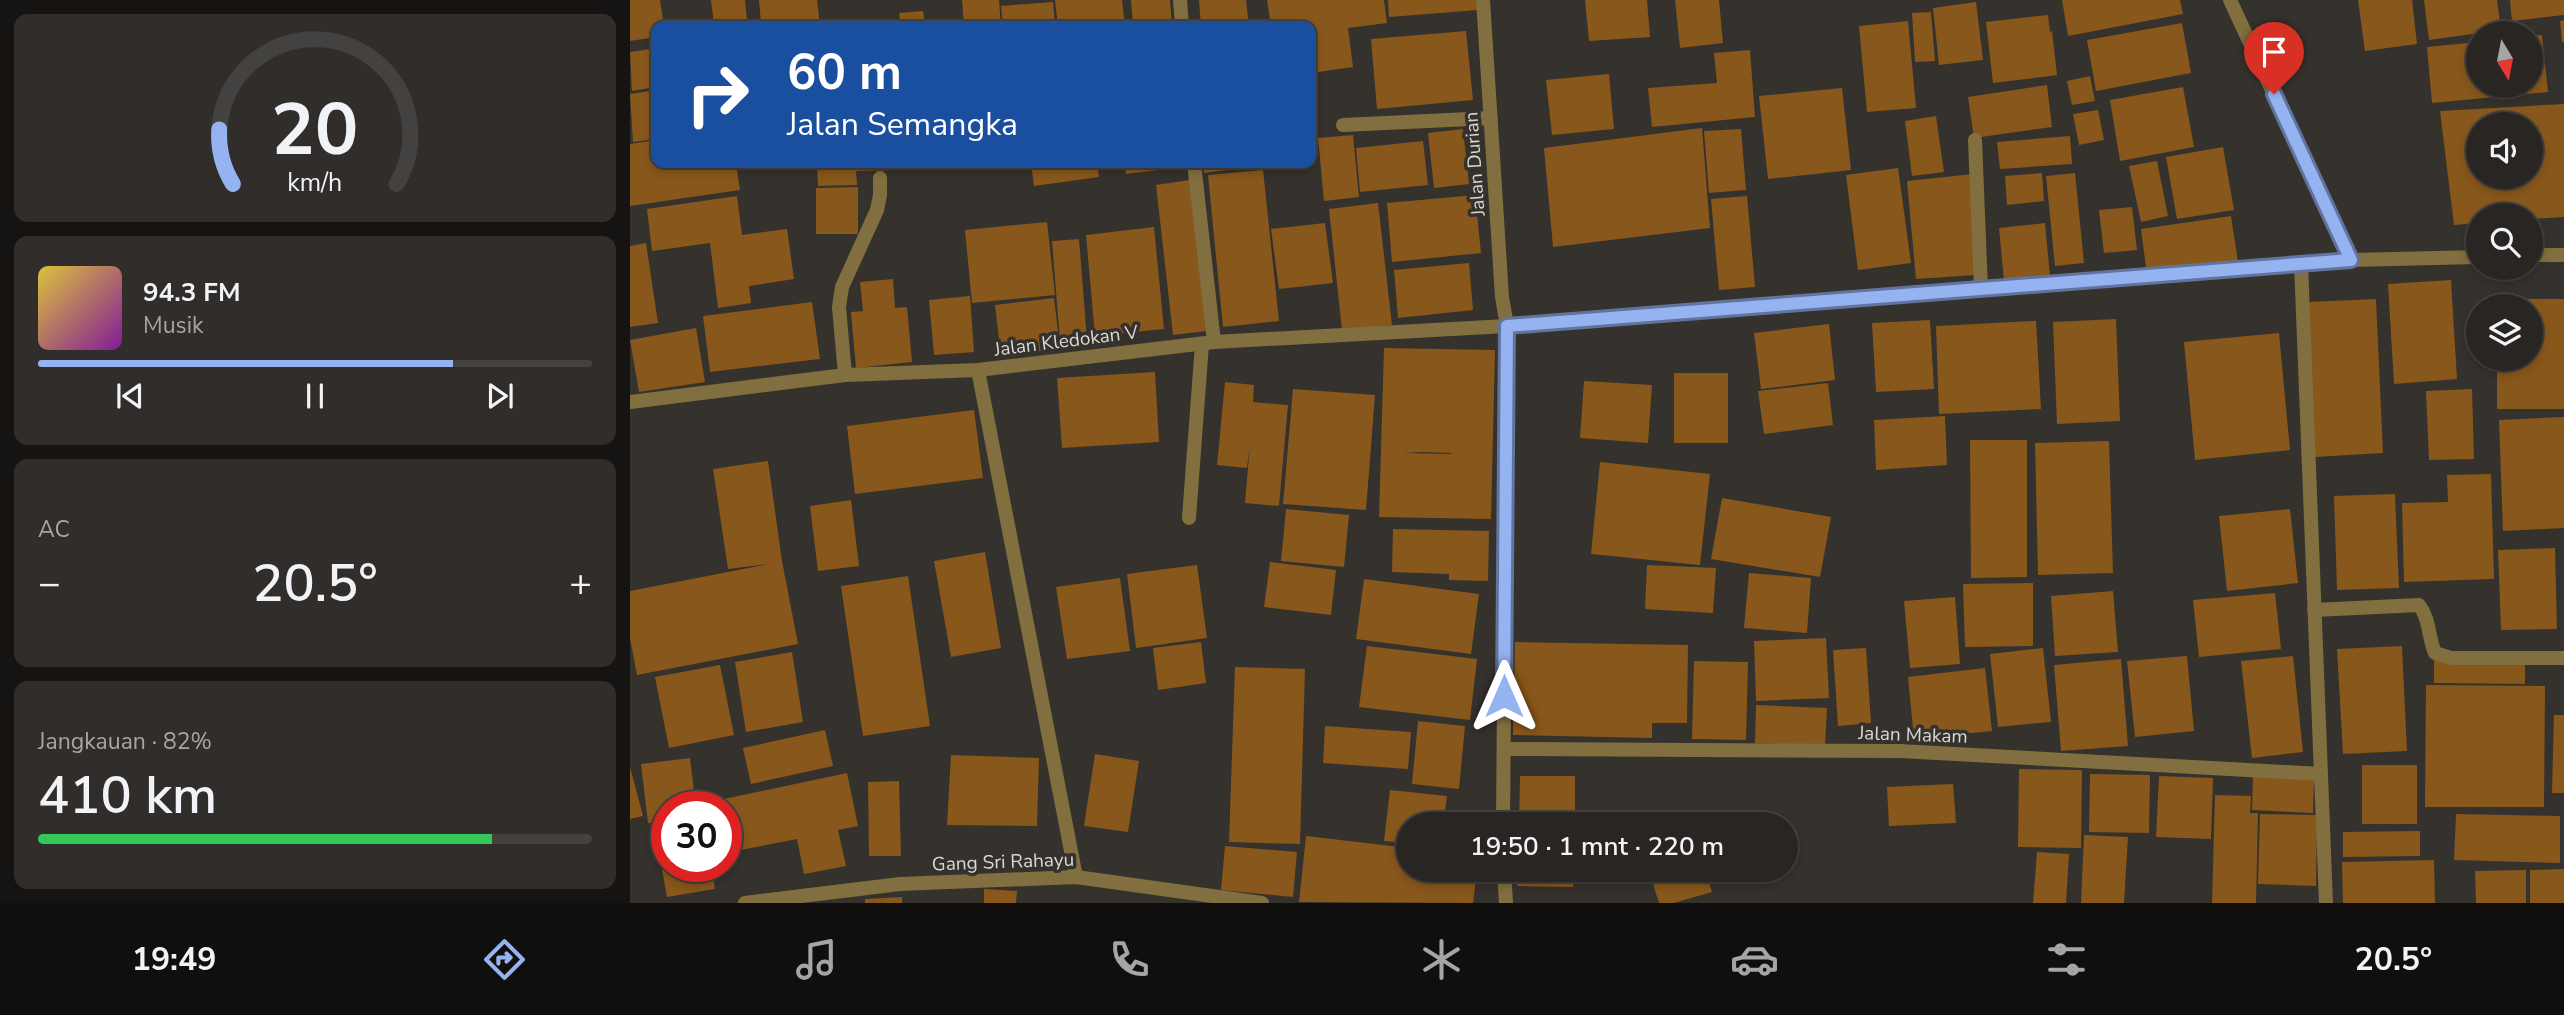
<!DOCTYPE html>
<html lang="id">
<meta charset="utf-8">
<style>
:root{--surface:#282522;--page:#302d2a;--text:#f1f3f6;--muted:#a5a5a5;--line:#444240;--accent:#95b2f1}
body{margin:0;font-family:"Nunito Sans",sans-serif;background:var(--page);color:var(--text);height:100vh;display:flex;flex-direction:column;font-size:26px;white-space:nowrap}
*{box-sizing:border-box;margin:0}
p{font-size:23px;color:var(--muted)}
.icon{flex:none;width:38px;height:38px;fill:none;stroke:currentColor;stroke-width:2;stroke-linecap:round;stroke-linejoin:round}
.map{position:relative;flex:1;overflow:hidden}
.panel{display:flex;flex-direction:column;gap:14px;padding:14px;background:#161413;width:630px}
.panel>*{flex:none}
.guide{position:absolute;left:21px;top:21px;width:665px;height:147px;border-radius:14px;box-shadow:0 4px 10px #0003,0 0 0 2px var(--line);background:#1a4fa0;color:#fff;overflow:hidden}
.needle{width:46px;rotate:170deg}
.fabs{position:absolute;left:1836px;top:21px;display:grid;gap:14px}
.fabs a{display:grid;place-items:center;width:77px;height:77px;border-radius:50%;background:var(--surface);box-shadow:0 4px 10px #0003,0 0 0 2px var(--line);font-size:35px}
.speed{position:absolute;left:21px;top:791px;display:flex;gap:14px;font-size:35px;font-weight:700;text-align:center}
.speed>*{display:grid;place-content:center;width:91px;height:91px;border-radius:50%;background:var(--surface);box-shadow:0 4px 10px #0003,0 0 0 2px var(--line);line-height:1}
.speed .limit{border:10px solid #d22;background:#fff;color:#111}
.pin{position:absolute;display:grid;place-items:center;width:60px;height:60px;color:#fff;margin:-72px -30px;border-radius:50% 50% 50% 0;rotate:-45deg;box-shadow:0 0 7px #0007}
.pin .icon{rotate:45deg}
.me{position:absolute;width:77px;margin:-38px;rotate:0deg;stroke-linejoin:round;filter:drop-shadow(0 0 5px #0008)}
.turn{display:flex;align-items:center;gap:24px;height:147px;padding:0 21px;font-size:32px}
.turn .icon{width:91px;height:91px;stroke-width:2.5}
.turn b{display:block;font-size:49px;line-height:60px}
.big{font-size:52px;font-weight:600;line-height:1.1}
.panel .widget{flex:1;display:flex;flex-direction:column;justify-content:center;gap:10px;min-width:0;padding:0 24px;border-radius:14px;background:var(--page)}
.panel .dial{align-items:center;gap:0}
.dial svg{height:182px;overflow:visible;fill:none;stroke:var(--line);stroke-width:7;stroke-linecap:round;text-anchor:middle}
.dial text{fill:var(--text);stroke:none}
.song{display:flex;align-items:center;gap:21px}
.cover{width:84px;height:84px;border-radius:10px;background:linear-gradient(135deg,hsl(50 70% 55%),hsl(290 70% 35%))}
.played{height:7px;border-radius:4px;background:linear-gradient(90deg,var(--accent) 75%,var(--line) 75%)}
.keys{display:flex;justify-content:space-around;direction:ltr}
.heat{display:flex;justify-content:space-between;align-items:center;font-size:38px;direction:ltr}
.charge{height:10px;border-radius:5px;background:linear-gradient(90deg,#34c759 82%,var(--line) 0)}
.trip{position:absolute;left:766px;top:812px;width:402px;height:70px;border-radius:35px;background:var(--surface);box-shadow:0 4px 10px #0003,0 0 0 2px var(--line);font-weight:600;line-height:70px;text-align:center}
.dock{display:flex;height:112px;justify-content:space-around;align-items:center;background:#100f0e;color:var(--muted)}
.dock .icon{width:49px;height:49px}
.dock .active{color:var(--accent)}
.dock b{font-size:32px;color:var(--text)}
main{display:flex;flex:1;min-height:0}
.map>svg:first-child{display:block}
.building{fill:#88571b;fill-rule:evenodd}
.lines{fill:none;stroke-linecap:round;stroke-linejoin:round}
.service{stroke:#826f3f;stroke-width:14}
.minor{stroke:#826f3f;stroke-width:14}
.tertiary{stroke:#826f3f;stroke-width:14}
.route-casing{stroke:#61749d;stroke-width:18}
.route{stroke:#95b2f1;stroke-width:12}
.labels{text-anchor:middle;stroke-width:7;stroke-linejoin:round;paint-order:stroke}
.street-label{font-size:19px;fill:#dad8d5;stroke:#35312d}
</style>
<main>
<section class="panel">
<div class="widget dial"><svg viewBox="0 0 100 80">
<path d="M14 69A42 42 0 1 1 86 69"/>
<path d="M14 69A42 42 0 0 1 8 45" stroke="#95b2f1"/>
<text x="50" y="56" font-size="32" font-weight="700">20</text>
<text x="50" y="72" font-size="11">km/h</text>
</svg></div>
<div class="widget">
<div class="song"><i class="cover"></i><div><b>94.3 FM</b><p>Musik</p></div></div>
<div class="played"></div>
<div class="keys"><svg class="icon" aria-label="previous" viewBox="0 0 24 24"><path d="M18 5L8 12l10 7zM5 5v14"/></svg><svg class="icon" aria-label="pause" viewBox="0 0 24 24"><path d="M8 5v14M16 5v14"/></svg><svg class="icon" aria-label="next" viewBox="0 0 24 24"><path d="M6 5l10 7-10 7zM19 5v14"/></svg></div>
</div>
<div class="widget"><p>AC</p>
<div class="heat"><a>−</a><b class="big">20.5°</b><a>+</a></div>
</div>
<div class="widget"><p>Jangkauan · 82%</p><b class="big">410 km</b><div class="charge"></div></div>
</section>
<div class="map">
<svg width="1934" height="903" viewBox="0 0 1934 903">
<rect width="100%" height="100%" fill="#35312d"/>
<path class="building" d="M0,0H30L34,26H26V37L0,41Z
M81,0H115L117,20L84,24Z
M129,0H187L190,26H126L131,24Z
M332,0H369L371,26H334Z
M425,0H492L495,26H428Z
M501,0H540L542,26H503Z
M569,0H616L619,26H571Z
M637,0H754L757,23L718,28L723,67L681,73V26H641Z
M758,0H848V10L759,17Z
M955,0H1017L1020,37L959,41Z
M1045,0H1089L1093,43L1050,48Z
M1432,0H1550L1553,14L1438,36Z
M1728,0H1782L1787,44L1735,51Z
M1794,0H1867L1871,30L1799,40Z
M1880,0H1934V15L1882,21Z
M423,2L425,26H373L371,6Z
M1346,2L1353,60L1309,65L1303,8Z
M293,11L295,26H271L269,13Z
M1301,12L1305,61L1285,62L1282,13Z
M1418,15L1420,32L1422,31L1427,75L1363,83L1356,22Z
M1934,20V42H1932L1930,21Z
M1278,21L1286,108L1237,112L1229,26Z
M1552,23L1561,73L1466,91L1457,40Z
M836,31L843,100L747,109L741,39Z
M1912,35L1918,92L1802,103L1797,47L1848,42V86H1900V36Z
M26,48V87L2,91L0,52Z
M1120,50L1125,117L1022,127L1018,88L1087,83L1084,53Z
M979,74L984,129L922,135L916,80Z
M1460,76L1465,101L1442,105L1437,81Z
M1417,85L1422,127L1344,138L1338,97Z
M1553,87L1564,147L1490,161L1480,100Z
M1212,88L1221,170L1138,179L1129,96Z
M26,90V139L3,142L0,94Z
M1934,104V217L1900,219V215H1848V223L1824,225L1810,111ZM1848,124H1900V177H1848Z
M1468,110L1474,140L1449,145L1443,114Z
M1306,116L1314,172L1282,176L1275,121Z
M1072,128L1080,228L923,247L914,148Z
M833,129L839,184L804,188L798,133Z
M1111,129L1116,190L1079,193L1074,131Z
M723,135L729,197L694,201L688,138Z
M1440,136L1442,164L1370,169L1367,142Z
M26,140V163H106L110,190L0,206V144Z
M793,141L798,185L730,192L726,148Z
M1593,147L1604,210L1547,219L1536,157Z
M1527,161L1538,216L1511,222L1499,166Z
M187,163H296L297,169L226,171L227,185L188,186Z
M401,163H467L469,177L404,186Z
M495,163H535L536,169L496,174Z
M573,163H642V164L574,173Z
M1268,168L1281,263L1228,270L1216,175Z
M633,170L649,321L593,327L578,175Z
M1412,173L1414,201L1377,205L1375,176Z
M1445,173L1454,263L1425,266L1416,176Z
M1343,174L1346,275L1286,279L1277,181Z
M560,180L577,331L543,335L526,185Z
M228,187V234H186V188Z
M845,195L851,253L762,262L757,203Z
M107,196L112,235L157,229L164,279L119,286L121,303L88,308L80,243L22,251L17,209Z
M1117,196L1125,287L1089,290L1081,199Z
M748,203L762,325L712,330L699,209Z
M1502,207L1507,250L1474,253L1469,210Z
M1601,216L1608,262L1517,275L1511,229Z
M417,222L425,295L342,303L335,230Z
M695,223L703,283L649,289L641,229Z
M1415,223L1420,276L1374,281L1369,228Z
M524,227L534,329L465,336L456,235Z
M449,239L457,340L430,341L422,241Z
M16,243L28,323L0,327V246Z
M839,263L843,310L768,318L764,270Z
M263,279L265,308L277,307L282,362L226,368L221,312L233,311L230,282Z
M1821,280L1827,379L1764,384L1758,284Z
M340,296L344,352L304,355L299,300Z
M424,298L430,349L371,356L365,305Z
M1746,299L1753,453L1685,457L1678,302Z
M1867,299H1934V409H1867V359H1900V306H1867Z
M182,302L190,359L80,372L73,316Z
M1486,319L1490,421L1427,424L1423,322Z
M1300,320L1304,389L1246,392L1242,323Z
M1406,321L1411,409L1309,414L1306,326Z
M1199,324L1205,380L1131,389L1124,333Z
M66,328L75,382L9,392L0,340Z
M1649,333L1660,450L1565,460L1554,342Z
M754,348L865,350L861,519L749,517ZM792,452L821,453V454L773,453Z
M525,372L529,442L432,448L427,378Z
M1044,373H1098V443H1044Z
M954,381L1022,385L1018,443L950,438Z
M595,382L624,385L623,402L658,405L649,506L615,503L620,444L617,468L587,465Z
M1198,383L1203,425L1134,434L1128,391Z
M663,389L745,395L736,510L653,504Z
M1842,389L1844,459L1799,460L1796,391Z
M344,410L353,478L225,494L217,426Z
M1315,416L1317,465L1246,470L1244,420Z
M1934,417V528L1873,531L1869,420Z
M1340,440H1397V577L1341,578Z
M1479,441L1483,573L1408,575L1405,443Z
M138,461L152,561L168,644L7,675L0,638V591L139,564L98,569L83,469Z
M970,462L1080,474L1070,565L961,554Z
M1861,474L1864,579L1774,582L1772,503L1818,502L1817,475Z
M1765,494L1769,588L1707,590L1704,496Z
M1092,498L1201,517L1190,577L1081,559Z
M221,500L229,566L188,571L180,506Z
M656,509L719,515L714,567L651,561Z
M1660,509L1668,583L1597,591L1589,516Z
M763,529L859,531L858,581L819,580V574L762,572Z
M1925,548L1927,629L1871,630L1868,550Z
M355,552L371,648L321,657L304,561Z
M640,562L706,570L701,615L634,607Z
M567,565L577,638L506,648L497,574Z
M1017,565L1086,568L1083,613L1015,609Z
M1119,573L1181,578L1177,633L1114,628Z
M278,576L300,726L233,736L211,586Z
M490,578L500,651L437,659L426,587Z
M734,579L849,594L841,654L726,639Z
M1403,583V646L1335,647L1333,584Z
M1483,591L1488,652L1425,656L1421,596Z
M1645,593L1651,649L1569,657L1563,600Z
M1325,597L1330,664L1280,668L1274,601Z
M1196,638L1199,698L1126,701L1124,641Z
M571,642L576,683L528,690L523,648Z
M885,642L1058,645L1057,723H1022V738L883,735Z
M737,646L847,659L840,720L729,707Z
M1772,646L1777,751L1713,754L1707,649Z
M1236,648L1241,723L1208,726L1203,650Z
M1413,648L1421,722L1368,727L1360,654Z
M162,652L173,722L116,732L105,662Z
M1557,656L1564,731L1505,737L1497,661Z
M1663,656L1673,752L1622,758L1611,661Z
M1491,659L1498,746L1431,751L1424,665Z
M1804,660L1895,661V684L1804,683Z
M1064,661L1118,662L1116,740L1062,739Z
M90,665L104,735L39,748L25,677Z
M605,667L675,669L670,844L599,842Z
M1355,668L1362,731L1284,739L1278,677Z
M1796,685L1915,686L1914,807H1795Z
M1126,705L1197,708L1195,746L1125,743Z
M1924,715H1934V793H1922Z
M788,721L835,726L829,789L782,784Z
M695,726L781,732L778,769L693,763Z
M195,730L203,766L121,784L113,748Z
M465,754L509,761L498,832L454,826Z
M321,755L409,758L407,826L317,825Z
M60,758L66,807H37V821L18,823L11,764Z
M1732,765H1787V824H1732Z
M0,767L13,816L0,819Z
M1389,769L1452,770L1451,848L1388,847Z
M217,773L228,826L208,830L216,866L174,874L167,839L100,852L96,837V807H90L89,800Z
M1460,774L1520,775L1519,833L1459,832Z
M890,776H945V824H889Z
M1529,776L1583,778L1581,839L1526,837Z
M1623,776L1684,778L1683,813L1622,810Z
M269,781L271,856H239L238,782Z
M1323,784L1326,823L1259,826L1257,787Z
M760,790L817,796L815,810L837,812L836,824H779V843L754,841Z
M1585,795L1621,796L1620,813H1628L1626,903H1582Z
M1630,814L1687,815L1686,886L1628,884Z
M1826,814L1930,816V863L1824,860Z
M1790,831V856L1713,857V832Z
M1454,835L1498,837L1494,903H1451Z
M676,836L779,848V870H847L843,903L669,902Z
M595,846L667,852L663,897L591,890Z
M37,851V866H81L85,889L37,897L29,852Z
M1407,852L1439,854L1436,903H1403Z
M1804,860L1805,903H1713L1712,862Z
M1934,869V903H1900V870Z
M888,870H944L943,887L887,886Z
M1023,870H1075L1082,892L1044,903H1029L1019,871Z
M1896,870V903H1846L1845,871Z
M354,889L387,891L386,903H354Z
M272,897V903H235V899Z"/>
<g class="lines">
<path class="service" d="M1345,140L1351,289
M559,518L572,344"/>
<path class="minor" d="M550,0L552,26
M853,0L872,297L877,326L873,824
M713,125L861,118
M564,163L584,342
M1671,263L1696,903
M348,370L446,877
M215,375L209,307L212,287L247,210L250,195V178
M0,402L215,375L348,370L584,342L877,326L1721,260
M1684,610L1789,605C1800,619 1798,637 1805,653L1821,658H1934
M874,749L1270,751L1691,774
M874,870L876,903
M115,903L270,884L446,877L632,903"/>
<path class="tertiary" d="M1600,0L1721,260L1848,257
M1900,255H1934"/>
</g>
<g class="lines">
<g class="route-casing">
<path id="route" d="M874,696L877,326L1721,260L1644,94"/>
</g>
<use href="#route" class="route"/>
</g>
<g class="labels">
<g class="street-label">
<text transform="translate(844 164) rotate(-94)" y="7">Jalan Durian</text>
<text transform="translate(436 340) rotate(-7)" y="7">Jalan Kledokan V</text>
<text transform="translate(1283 734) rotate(2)" y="7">Jalan Makam</text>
<text transform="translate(373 861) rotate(-2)" y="7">Gang Sri Rahayu</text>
</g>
</g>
</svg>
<div class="fabs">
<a><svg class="needle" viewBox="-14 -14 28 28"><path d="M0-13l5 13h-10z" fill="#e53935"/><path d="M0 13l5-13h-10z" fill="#a5a5a5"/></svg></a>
<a><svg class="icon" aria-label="sound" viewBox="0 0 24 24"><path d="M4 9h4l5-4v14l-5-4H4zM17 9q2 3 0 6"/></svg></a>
<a><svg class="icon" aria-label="search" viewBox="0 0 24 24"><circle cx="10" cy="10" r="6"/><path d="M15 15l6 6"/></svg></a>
<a><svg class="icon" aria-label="layers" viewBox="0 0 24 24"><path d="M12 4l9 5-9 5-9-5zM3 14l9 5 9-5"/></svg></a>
</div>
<div class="speed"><div class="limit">30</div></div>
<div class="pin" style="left:1644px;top:94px;background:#d93025"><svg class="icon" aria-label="arrive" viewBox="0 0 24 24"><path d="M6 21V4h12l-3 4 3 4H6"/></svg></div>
<svg class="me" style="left:874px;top:696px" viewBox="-20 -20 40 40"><path d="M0-17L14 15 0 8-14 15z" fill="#95b2f1" stroke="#fff" stroke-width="4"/></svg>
<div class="trip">19:50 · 1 mnt · 220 m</div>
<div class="guide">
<div class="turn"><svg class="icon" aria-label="right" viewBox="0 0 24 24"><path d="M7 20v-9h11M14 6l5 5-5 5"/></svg><div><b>60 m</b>Jalan Semangka</div></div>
</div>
</div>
</main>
<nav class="dock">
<b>19:49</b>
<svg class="icon active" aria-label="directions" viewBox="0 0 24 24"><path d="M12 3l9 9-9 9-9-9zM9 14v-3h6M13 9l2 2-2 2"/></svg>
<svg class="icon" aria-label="music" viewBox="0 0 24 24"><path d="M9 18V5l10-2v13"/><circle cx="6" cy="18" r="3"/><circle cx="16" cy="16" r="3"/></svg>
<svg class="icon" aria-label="phone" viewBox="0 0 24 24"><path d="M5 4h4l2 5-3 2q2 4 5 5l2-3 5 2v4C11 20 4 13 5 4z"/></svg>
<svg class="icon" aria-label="climate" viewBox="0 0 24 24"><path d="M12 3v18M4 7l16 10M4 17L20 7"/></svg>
<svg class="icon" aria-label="car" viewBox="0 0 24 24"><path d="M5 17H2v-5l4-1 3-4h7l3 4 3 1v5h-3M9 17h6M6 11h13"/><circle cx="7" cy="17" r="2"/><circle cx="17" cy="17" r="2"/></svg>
<svg class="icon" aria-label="filters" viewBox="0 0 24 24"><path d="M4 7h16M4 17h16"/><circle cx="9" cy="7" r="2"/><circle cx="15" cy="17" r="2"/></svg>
<b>20.5°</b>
</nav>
